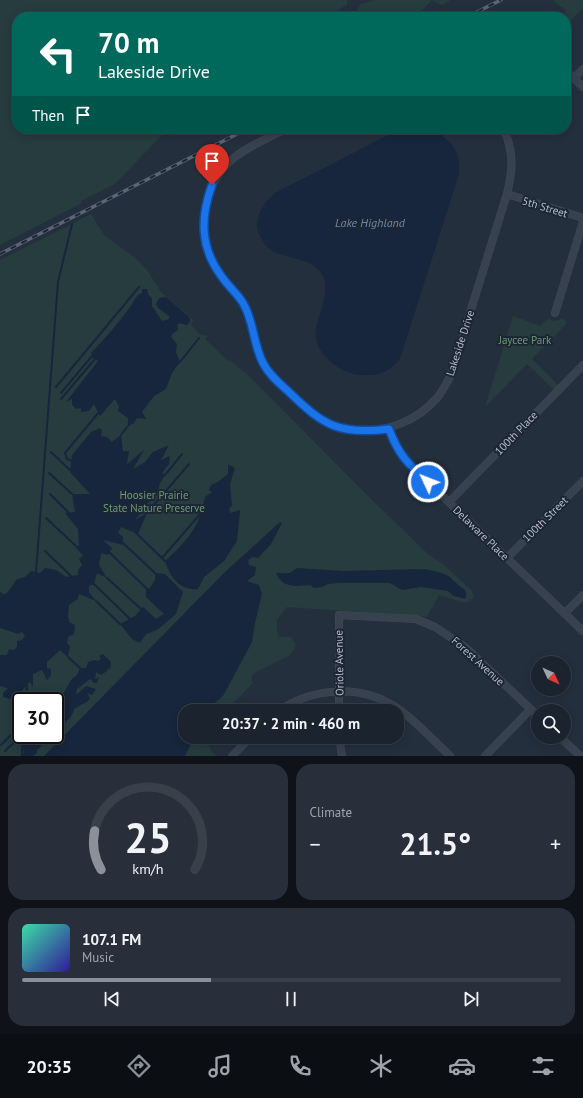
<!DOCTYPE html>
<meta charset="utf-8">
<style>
:root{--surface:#1b232e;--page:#282f3a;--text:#f1f3f6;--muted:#a0a4aa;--line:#39404a;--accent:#8c9099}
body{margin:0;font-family:"PT Sans",sans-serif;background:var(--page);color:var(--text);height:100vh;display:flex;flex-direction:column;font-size:15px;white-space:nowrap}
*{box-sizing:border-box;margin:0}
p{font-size:13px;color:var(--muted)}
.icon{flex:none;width:22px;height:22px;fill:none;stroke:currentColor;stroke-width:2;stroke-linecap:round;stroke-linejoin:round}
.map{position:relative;height:756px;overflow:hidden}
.sheet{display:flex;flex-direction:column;gap:8px;padding:8px;background:#0f1319;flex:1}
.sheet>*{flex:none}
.top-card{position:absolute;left:12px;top:12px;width:559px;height:122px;border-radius:16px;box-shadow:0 2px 10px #0003,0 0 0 1px var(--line);background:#00695c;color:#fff;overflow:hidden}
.needle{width:26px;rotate:134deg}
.tools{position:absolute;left:531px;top:656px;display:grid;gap:8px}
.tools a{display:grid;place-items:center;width:40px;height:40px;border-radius:50%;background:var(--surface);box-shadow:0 2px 10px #0003,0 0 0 1px var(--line);font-size:20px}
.speed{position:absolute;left:12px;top:692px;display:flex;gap:8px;font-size:20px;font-weight:700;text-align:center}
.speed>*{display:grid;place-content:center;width:52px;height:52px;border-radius:50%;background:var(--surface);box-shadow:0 2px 10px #0003,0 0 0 1px var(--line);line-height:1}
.speed .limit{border:2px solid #111;border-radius:6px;background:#fff;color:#111}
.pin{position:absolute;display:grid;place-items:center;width:34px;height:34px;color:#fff;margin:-41px -17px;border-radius:50% 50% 50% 0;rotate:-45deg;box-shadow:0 0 4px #0007}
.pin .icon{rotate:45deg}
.me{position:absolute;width:44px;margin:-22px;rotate:313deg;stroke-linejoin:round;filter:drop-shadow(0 0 3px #0008)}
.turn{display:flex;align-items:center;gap:14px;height:84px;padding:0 20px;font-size:18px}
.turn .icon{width:52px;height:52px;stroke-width:2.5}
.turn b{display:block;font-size:28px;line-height:34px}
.then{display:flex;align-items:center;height:38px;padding:0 20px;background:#0003;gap:8px;font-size:15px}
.big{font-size:30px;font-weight:800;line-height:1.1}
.sheet .widget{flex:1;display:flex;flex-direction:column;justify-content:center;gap:6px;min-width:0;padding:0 14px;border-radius:16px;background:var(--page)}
.sheet .dial{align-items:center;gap:0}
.dial svg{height:104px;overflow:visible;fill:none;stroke:var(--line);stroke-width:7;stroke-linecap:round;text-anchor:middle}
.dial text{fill:var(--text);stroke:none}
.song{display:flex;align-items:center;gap:12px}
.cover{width:48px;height:48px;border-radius:6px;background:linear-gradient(135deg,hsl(160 70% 55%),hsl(250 70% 35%))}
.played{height:4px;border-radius:2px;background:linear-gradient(90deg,var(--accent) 35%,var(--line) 35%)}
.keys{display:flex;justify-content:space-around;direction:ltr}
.heat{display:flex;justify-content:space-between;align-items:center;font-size:22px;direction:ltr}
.sheet .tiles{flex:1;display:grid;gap:8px;grid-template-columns:1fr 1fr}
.widget:last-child{grid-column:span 2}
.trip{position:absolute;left:178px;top:704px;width:226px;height:40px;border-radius:16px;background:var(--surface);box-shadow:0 2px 10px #0003,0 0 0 1px var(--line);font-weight:800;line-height:40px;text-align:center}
.dock{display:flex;height:64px;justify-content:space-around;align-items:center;background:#0b0e12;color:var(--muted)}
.dock .icon{width:28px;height:28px}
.dock .active{color:var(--accent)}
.dock b{font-size:18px;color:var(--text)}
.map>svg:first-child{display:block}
.green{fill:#263c3f;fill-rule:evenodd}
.water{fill:#17263c}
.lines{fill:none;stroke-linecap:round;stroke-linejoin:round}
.stream{stroke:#17263c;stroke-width:2}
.minor-casing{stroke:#414a57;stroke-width:8}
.minor{stroke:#38414e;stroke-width:7}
.rail-casing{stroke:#5a6575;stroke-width:3.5}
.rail{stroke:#1d2633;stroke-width:2;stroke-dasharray:6;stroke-linecap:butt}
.route-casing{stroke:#114b97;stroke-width:10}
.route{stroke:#1a73e8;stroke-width:7}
.labels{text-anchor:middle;stroke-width:4;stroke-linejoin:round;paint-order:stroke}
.street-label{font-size:11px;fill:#b4bcc9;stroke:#1d2633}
.park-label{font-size:11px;fill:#6b9a76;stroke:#1d2633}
.water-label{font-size:12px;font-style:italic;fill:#6d86a8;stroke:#1d2633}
</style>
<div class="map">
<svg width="583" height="756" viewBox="0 0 583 756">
<rect width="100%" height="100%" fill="#242f3e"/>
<path class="green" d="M0,0H347V5L326,17H17V129H168L115,184L81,201L82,203L0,245Z
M376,0H451L442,5L432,0L415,17H351L361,4Z
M553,0H583V8L566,26V17H561L566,11Z
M91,214L104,235L135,258L147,270L161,292L193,320L191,325L200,334L208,336L205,339L228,361L230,360L248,375L370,498L429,555L443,564L471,590L474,598L465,603L439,595L427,617L420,616L287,607L277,620V632L279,637H291L296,646L290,655L254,673L251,678L253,683L226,711H185V737H203C208,744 210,750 216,756H0V260ZM453,581L465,590L454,596L448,591ZM21,701H55V735H21Z
M513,316L540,326L548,318C553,322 557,321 563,318L567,323L532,359L558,385L554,390L527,364L485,407Z"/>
<path class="water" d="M400,129H435C452,145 461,149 459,174L400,359C392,369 382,375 369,375C355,376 343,372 332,363C302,336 322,322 325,291C325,286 325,280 323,276C309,251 273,264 261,238C258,234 257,229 257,224C258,211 266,201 275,193Z
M142,289H147L148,294L152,298V306L162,321L169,319V316L158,308L156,304L159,298L166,297L190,318V322L187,325L180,323L177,325L178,330L172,334L171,337L177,344L176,352L180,362L172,373L166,389L154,396L142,412L146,419L137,418L134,423L128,426V418L118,411L119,407L115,399L100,416L94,404L89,411L81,412V408L76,409L72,405V399L66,402L98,361L93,358L91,353C105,338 118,324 130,307C134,302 135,296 142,293Z
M100,428L102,430L101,436L107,437L112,442L121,435L123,451H129L127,464L144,450L133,469L145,462L153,452L169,445L161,460L170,456L169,464L162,473L165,475L160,483L158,491L135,520L147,513L138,534L121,527L118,533L123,537V545L103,540L112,548L108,555L101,553L99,565L107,578L97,573L94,584L89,586V592L96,601L79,594L78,599L69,605L68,614L69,622L75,625L74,634L68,637L67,643L70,646L68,657L60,650L47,662V668L51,669V675L47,680L42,670L33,674V687L30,682L13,700L3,697V693L8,688L0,686V655H7L9,649L14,650L17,647V641L22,640L25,636L22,632L18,634L0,628V596L7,593L17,579L25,577L31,571L40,573L45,568L56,570L66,577L78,575V570L82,565L79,559L83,555L76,548L79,545L78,529L65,513L75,512L72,494H90L70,472L72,455L91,432Z
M228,464L235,468L230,484L232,506L229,508L230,513L240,510L237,541L224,561L204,577L198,589C180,591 170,577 165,561C187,541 200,527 205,497L212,492L209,490L211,485L218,482L228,474Z
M280,522L282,523L271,544L258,558L252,557L248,560L249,565L256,567L255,575L247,581L259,585L262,594L255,623L252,642L223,696C218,701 211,704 209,711H185V737H193V740L185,756H44L224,573Z
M297,568L343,571L424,569C431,570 446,573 451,578C453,580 455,582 457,584C463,589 469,591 465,599L454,596L448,591L421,587L402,590L390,583H338L328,584L322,587L314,588L310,585C296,586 283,589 276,573H290Z
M155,573L165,574L183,592L176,614L157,630L146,634L140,643L132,639L120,624L135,616L143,607L156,619L164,614L146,597V588H150L155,580Z
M103,654L111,662L110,670L108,668L107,671L101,675L96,672L95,679L99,677L97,683H94L90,679L77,689L76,695L86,686L96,689L92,695L87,693L90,698L88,701L74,709C73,717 65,721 62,728L58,729L55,732V708L71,680L77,675L80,668H86L88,662L94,660L99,661L101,658L99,656Z
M23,735L27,736V735H53L37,750V753L33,756H23L24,752L21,745Z"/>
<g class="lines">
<path class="stream" d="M180,362L199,338
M56,387L139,287
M61,393L92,356
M61,399L95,359
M121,435L128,426
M51,452L70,470
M72,461L67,459L65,453L99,412
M49,473L72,494
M165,475L182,454
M50,494L69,513
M147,513L189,464
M46,518L77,547
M135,532L165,561
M123,543L155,573
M45,551L71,576
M109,552L146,588
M162,558L202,512
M36,572L58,282L72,224
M107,578L141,609
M94,584L130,619
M0,593L2,595
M96,601L120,624
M68,657L80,668
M26,701L27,686
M1,745L21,725
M5,751L22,735
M22,756V748"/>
<g class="minor-casing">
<path id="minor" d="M566,71L583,87
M574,78L583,69
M285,129C269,138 250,145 235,157C206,180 194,227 212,261C215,267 219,273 223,279C231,288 240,296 245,307C254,325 254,347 264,364C270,377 282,386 292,395C306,409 320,422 339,428C343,430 349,430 354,430C385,433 416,422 437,398C442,392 446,384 450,377L507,194C513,169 514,154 504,129
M507,194L583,218
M555,313L583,222
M389,429L395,445L406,461L583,631
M449,502L583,365
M507,558L583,481
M565,613L583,595
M278,711C316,686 363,684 400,710C418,723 434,741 450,756
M339,711V615L416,619L435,627L465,647L538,716
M339,737L342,756
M560,737L580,756
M232,756L251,737
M485,756L531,709"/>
</g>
<use href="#minor" class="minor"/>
<g class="rail-casing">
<path id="rail" d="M467,17L501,0
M0,254L247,129"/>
</g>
<use href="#rail" class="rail"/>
</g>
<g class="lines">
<g class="route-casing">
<path id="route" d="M212,185C200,218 200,248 222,277C228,286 237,293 243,303C254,321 253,344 263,363C269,375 280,384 289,392C324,426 339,435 389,429C398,454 408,464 428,482"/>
</g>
<use href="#route" class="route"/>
</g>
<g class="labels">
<g class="street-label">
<text transform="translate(545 207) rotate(17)" y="4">5th Street</text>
<text transform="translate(460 343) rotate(-72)" y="4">Lakeside Drive</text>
<text transform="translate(516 433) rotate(-46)" y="4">100th Place</text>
<text transform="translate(545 519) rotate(-45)" y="4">100th Street</text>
<text transform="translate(481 533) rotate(44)" y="4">Delaware Place</text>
<text transform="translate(478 661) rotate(42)" y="4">Forest Avenue</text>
<text transform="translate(339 663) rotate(-91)" y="4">Oriole Avenue</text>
</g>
<g class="park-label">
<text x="525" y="344">Jaycee Park</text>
<text x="154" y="499">Hoosier Prairie<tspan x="154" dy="13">State Nature Preserve</tspan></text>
</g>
<g class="water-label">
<text x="370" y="227">Lake Highland</text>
</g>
</g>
</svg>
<div class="tools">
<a><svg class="needle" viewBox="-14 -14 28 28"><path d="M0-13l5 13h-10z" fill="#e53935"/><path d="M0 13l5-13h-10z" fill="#a0a4aa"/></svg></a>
<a><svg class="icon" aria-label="search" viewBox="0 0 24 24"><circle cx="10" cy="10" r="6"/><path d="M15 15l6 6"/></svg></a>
</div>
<div class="speed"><div class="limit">30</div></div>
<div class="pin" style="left:212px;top:185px;background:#d93025"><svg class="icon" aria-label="arrive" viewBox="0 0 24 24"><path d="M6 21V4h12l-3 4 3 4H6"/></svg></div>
<svg class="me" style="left:428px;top:482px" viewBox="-20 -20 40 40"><circle r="17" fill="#1a73e8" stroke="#fff" stroke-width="3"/><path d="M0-11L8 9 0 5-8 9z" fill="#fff"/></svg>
<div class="trip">20:37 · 2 min · 460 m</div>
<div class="top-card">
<div class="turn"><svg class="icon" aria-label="left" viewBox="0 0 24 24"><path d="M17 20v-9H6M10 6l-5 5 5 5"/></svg><div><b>70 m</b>Lakeside Drive</div></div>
<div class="then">Then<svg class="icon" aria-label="arrive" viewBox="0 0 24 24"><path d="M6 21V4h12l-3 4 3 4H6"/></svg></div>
</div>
</div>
<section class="sheet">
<div class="tiles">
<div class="widget dial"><svg viewBox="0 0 100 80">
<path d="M14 69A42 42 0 1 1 86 69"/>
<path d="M14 69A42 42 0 0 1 9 39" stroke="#8c9099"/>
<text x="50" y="56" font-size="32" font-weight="700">25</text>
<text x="50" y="72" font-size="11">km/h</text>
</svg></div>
<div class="widget"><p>Climate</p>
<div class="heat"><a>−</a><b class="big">21.5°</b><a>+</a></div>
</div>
<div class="widget">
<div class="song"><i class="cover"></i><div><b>107.1 FM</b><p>Music</p></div></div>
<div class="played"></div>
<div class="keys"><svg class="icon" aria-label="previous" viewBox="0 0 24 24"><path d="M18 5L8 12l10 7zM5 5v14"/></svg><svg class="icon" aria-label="pause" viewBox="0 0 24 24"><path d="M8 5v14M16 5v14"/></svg><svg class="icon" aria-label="next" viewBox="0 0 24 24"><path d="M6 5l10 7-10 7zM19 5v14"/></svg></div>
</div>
</div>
</section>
<nav class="dock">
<b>20:35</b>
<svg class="icon active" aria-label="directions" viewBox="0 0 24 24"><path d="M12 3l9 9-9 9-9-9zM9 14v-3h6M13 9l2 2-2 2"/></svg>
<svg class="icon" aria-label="music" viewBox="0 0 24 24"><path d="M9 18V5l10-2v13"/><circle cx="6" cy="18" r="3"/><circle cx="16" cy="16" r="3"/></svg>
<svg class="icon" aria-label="phone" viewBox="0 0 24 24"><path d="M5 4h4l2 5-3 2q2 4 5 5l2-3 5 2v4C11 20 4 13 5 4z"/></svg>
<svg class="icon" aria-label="climate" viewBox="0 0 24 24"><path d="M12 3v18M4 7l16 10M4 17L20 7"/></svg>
<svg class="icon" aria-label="car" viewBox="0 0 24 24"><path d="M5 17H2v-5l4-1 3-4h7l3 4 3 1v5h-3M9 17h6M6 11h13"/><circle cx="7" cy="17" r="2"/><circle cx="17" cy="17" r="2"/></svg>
<svg class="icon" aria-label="filters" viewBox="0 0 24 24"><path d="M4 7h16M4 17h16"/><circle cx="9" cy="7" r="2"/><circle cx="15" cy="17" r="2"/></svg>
</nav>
